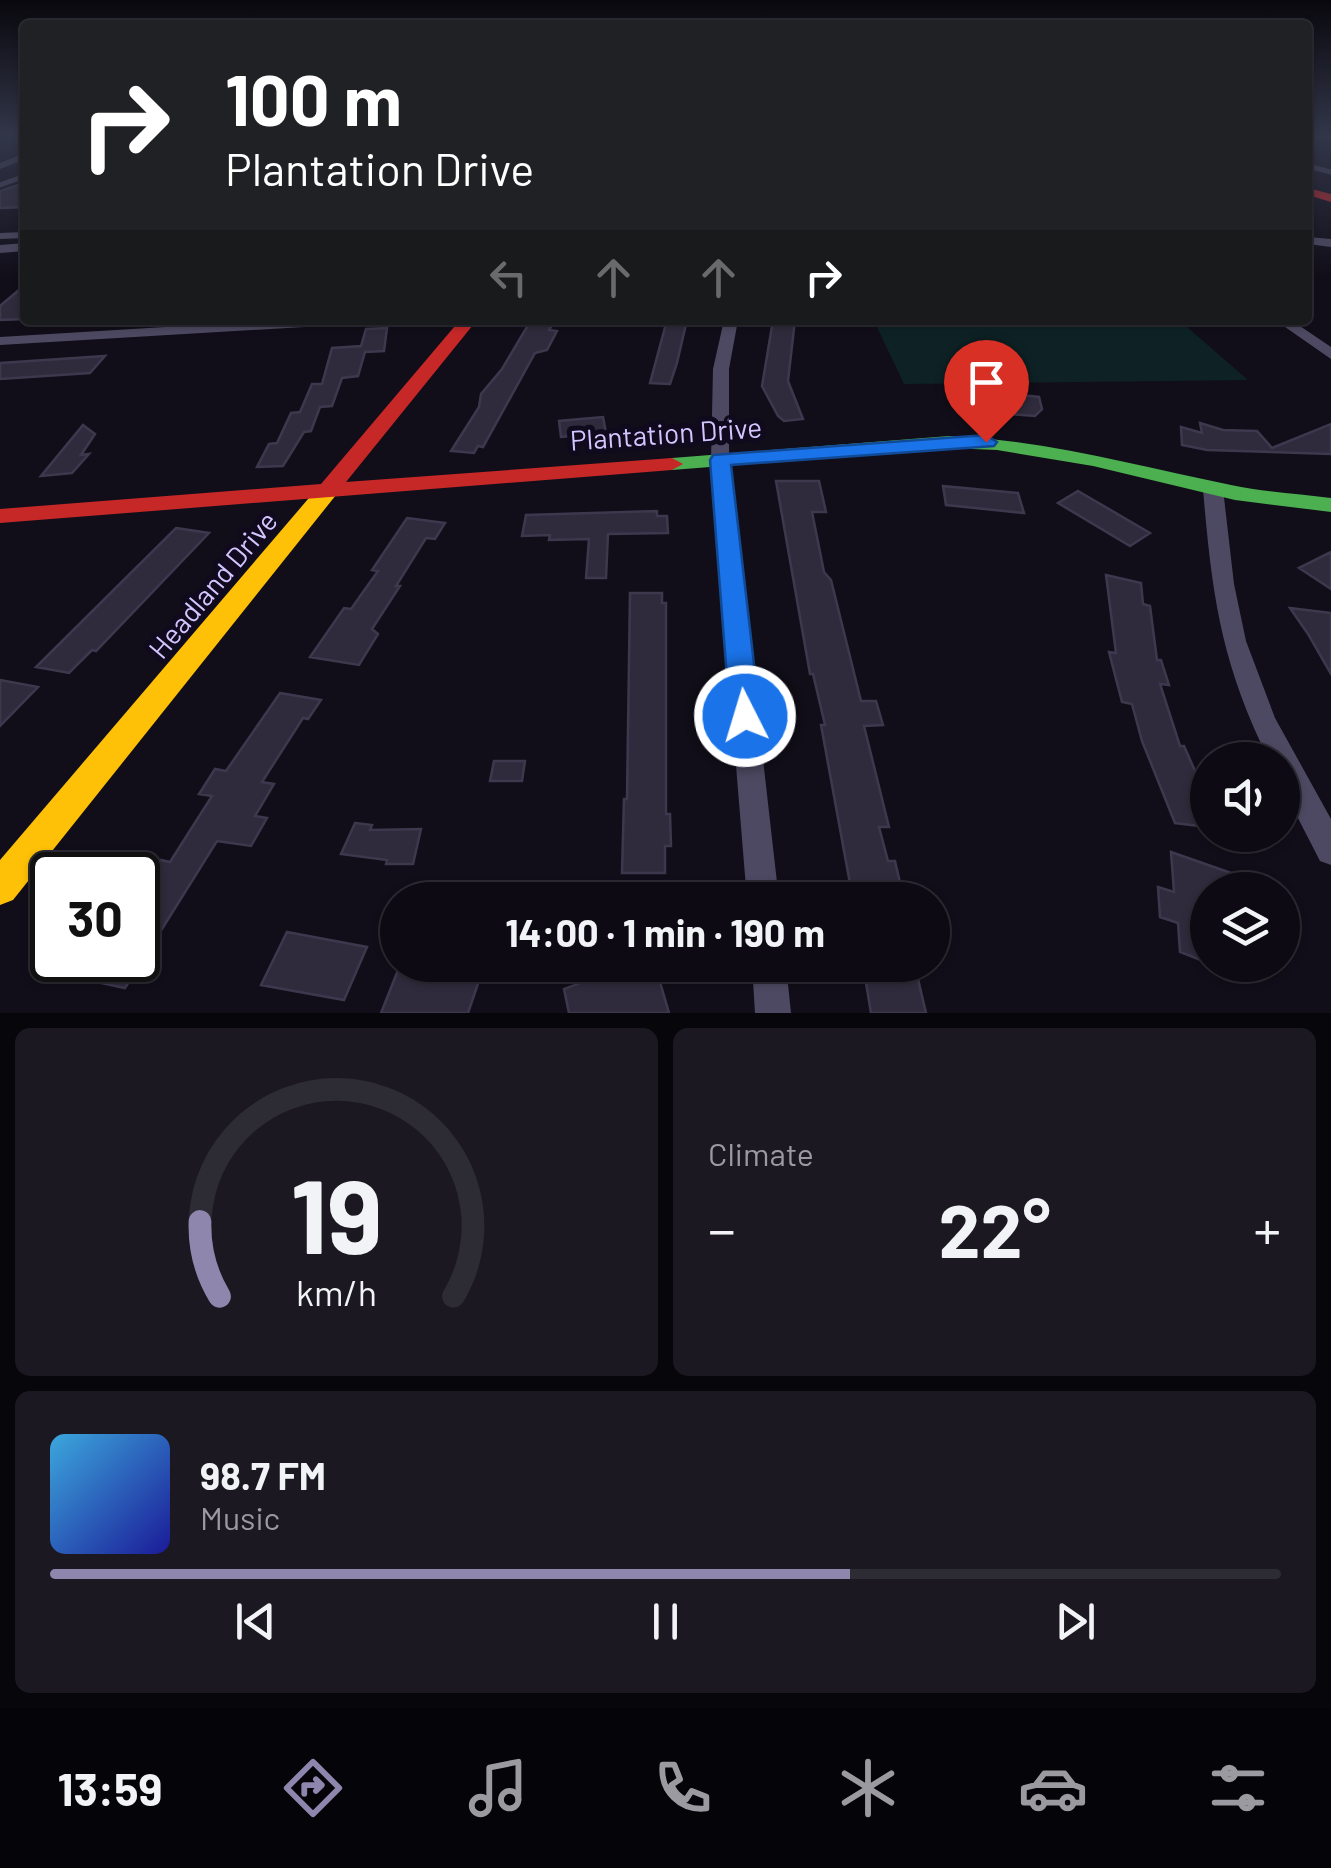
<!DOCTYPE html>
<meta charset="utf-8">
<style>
:root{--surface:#0d0a13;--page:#1b1821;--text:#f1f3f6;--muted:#9a9aa0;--line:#2d2b33;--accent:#8f86ae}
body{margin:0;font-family:Barlow,sans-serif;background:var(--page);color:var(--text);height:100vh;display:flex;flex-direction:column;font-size:38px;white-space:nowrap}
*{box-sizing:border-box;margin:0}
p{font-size:32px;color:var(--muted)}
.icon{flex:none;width:55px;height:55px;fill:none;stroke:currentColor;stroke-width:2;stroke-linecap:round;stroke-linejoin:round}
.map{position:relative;height:1013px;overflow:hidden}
.side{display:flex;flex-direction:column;gap:15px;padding:15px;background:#07060a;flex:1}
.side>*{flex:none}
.guide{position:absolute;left:20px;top:20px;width:1292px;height:305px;border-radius:10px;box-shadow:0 2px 8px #0004,0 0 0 2px var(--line);background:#202124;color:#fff;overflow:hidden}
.buttons{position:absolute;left:1190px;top:742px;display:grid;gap:20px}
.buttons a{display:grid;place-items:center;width:110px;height:110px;border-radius:50%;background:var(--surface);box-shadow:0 2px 8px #0004,0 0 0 2px var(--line);font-size:50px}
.speed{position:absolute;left:30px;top:852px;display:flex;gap:20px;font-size:50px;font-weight:700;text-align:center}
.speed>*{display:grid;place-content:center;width:130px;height:130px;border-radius:50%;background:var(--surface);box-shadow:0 2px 8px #0004,0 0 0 2px var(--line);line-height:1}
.speed .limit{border:5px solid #111;border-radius:15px;background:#fff;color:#111}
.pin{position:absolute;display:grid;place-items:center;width:85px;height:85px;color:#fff;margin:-102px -42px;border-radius:50% 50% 50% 0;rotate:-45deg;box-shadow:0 0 10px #0007}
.pin .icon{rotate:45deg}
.me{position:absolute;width:110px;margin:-55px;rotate:355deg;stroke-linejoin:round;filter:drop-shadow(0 0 8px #0008)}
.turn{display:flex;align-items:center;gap:35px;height:210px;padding:0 40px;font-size:45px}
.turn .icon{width:130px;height:130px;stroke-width:2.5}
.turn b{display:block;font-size:70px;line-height:85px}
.lanes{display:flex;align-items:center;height:95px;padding:0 40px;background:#0003;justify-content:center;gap:50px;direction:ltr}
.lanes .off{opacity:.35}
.big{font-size:75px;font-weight:700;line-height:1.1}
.side .widget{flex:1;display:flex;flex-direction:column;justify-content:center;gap:15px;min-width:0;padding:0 35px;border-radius:15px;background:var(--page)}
.side .dial{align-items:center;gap:0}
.dial svg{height:260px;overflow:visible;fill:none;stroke:var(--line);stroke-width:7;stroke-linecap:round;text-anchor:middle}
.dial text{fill:var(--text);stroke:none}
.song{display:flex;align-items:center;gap:30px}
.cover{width:120px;height:120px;border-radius:15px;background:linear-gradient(135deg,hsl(200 70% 55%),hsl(240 70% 35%))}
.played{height:10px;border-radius:5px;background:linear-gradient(90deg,var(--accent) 65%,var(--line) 65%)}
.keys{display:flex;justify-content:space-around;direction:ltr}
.heat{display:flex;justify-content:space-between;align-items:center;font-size:55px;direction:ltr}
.side .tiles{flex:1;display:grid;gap:15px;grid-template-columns:1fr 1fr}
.widget:last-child{grid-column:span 2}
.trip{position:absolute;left:380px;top:882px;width:570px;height:100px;border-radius:50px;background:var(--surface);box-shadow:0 2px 8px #0004,0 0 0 2px var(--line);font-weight:700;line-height:100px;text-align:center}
.dock{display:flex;height:160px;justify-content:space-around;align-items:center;background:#050408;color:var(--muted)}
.dock .icon{width:70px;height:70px}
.dock .current{color:var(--accent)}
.dock b{font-size:45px;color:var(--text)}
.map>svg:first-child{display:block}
.green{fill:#0e2225}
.building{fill:#2f2b3c;stroke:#3e384e;stroke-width:2.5}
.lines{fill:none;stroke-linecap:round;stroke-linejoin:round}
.lane-far1{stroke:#4d4962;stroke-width:5}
.lane{stroke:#4d4962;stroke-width:6}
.street{fill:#4d4962;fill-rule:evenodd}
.fast{fill:#4caf50;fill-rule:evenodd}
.slow{fill:#ffc107;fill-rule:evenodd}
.jam{fill:#c62828;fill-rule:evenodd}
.route{fill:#1a73e8;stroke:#114b97;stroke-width:2.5}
.labels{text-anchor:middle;stroke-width:10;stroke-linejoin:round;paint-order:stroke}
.street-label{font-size:28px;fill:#d3c6ff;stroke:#0f0a1d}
</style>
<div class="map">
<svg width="1331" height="1013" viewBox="0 0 1331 1013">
<rect width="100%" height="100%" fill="#110e19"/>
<path class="green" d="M1179,320L1248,380L904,384L875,323Z"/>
<path class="building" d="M25,183V207L0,208V191Z
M25,285V319L0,320V306Z
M531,320H555L549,330L557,331L547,350L535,353L483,447L478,446L474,453L451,451L479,407L481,394L502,369Z
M667,320H687L677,363L670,384L650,383Z
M773,320H795L788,381L803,419L784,421L778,416L762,386Z
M387,328L384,351L365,352L358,376L342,378L332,406L320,407L311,431L304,432L283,466L257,467L269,444L277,443L291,413L300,412L312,384H322L332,348L361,346L366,329Z
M105,356L90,373L0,379V363Z
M977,390L1039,397L1042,409L1035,416L985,412Z
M603,417L606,433L561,437L559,421Z
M1200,423L1223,430L1257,431L1272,448L1331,424V454L1207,450L1182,445L1181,427L1202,433Z
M83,425L95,434L81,455L89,454L72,473L41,476Z
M776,481H819L826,512H812L824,572L831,580L861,701H876L883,725L864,726L889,827H879L888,861H895L904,900H853L821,725H825L813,674H810Z
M943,486L1018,493L1024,513L946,505Z
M1078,491L1150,533L1130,546L1058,503Z
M657,511V516H667L668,533L608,534L606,578H586L589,539L549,540L550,535L522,536L526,515Z
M407,518L445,523L435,539L426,538L396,586H400L372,629L378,634L359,665L310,657L344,608L351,609L378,571L372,570Z
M176,528L209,533L96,651L92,650L69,673L36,667Z
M1331,552V589L1299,568Z
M1106,575L1141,583L1143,604L1150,606L1157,660H1161L1169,685L1160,684L1180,746H1184L1199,780L1208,781V827L1175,823L1142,741L1132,704L1122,702L1109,652L1116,653Z
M630,593H662V603H666V814H670L671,846H665V873H622L624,799H627Z
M1290,608L1331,613V674L1308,634Z
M0,680L38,687L0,726Z
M280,693L321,700L308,719L303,718L262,782L274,784L255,816L267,818L251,846L217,841L125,988L82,979L95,960H138V896L161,860L170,862L212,796L199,794L215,769L226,771Z
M494,761H525L522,781H490Z
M355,823L372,825L370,830L421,829L413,864H386L387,860L341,854Z
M1171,852L1231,873L1233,890H1208V963L1180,952L1178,923L1160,917L1158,887L1174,892Z
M287,932L367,947L344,1000L261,985Z
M400,965H446L480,978L468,1013H381Z
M629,965H655L669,1013H569L564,989Z
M863,965H910L913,979H918L926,1013H871Z"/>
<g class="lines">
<path class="lane-far1" d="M1308,136L1331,135
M1308,166L1331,172
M0,185L25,176"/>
<path class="lane" d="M0,236L25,235"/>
<path class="street" d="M25,153V159L0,169V163Z
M1308,237L1331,239V247L1308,244Z
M25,243V251L0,253V245Z
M282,320H362L355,324L0,345V337Z
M724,320H738L729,369V460L779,900H747L711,460L713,369Z
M1275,320H1291L1331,347V359Z
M1213,483L1223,489L1234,584L1246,641L1275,718L1331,819V865L1320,861L1282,787V760H1269C1221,663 1212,596 1203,489Z
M752,965H786L791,1013H755Z"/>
<path class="fast" d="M949,436C1046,440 1137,466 1231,485C1264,492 1298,494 1331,498V512L1235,500L1093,466L997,450L949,448L672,470L661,464L672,458Z"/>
<path class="slow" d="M328,483L339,490L336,495L13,900L0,905V860L320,485Z"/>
<path class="jam" d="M1308,188L1331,194V202L1308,195Z
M460,320H477L346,482L672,458L683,464L672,470L0,523V509L321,484Z"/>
</g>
<linearGradient id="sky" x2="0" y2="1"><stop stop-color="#09080e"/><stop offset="0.49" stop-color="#323649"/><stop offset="1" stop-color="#323649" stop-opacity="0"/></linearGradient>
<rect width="1331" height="277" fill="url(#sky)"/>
<path class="route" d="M986,435L997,442L994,446L731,465L760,716L756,726L745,729L734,726L730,716L710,460L713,455Z"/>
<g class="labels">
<g class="street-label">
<text transform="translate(666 434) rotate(-4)" y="10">Plantation Drive</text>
<text transform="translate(213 585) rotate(-50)" y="10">Headland Drive</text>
</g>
</g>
</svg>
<div class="buttons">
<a><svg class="icon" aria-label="sound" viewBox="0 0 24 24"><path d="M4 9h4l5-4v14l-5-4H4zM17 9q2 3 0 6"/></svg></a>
<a><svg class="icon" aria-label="layers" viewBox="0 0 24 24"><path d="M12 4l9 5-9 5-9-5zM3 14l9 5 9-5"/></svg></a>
</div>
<div class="speed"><div class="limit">30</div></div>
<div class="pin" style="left:986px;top:442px;background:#d93025"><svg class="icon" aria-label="arrive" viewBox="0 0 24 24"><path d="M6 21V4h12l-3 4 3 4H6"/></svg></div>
<svg class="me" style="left:745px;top:716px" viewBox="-20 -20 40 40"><circle r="17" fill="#1a73e8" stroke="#fff" stroke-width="3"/><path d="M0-11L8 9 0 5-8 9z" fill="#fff"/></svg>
<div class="trip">14:00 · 1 min · 190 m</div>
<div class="guide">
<div class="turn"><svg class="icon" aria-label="right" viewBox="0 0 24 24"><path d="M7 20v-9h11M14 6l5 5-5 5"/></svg><div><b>100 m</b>Plantation Drive</div></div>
<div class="lanes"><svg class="icon off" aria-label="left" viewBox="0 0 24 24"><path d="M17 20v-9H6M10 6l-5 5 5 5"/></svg><svg class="icon off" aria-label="ahead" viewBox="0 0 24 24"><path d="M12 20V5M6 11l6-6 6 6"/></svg><svg class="icon off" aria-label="ahead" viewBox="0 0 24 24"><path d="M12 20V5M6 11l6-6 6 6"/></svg><svg class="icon" aria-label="right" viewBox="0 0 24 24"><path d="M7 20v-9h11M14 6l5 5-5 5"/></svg></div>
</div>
</div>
<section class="side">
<div class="tiles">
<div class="widget dial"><svg viewBox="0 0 100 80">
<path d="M14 69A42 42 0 1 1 86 69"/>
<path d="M14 69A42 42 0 0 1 8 46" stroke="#8f86ae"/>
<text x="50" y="56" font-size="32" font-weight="700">19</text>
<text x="50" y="72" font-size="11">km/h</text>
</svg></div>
<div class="widget"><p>Climate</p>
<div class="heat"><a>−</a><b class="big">22°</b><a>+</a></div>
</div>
<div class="widget">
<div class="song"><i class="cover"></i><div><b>98.7 FM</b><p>Music</p></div></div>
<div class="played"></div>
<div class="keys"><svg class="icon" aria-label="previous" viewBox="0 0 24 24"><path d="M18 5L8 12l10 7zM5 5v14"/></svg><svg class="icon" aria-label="pause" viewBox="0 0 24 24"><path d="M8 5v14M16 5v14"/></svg><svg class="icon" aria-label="next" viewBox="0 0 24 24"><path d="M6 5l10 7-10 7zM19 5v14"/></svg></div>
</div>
</div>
</section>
<nav class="dock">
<b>13:59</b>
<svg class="icon current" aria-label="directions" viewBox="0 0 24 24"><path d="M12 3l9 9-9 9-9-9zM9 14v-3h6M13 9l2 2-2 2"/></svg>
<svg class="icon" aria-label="music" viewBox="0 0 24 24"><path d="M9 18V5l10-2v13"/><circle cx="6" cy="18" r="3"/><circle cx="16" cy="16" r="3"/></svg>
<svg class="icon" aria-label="phone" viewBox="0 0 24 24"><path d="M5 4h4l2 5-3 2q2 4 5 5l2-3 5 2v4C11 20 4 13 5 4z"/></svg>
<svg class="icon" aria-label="climate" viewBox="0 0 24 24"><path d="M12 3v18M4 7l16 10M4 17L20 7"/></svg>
<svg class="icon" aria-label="car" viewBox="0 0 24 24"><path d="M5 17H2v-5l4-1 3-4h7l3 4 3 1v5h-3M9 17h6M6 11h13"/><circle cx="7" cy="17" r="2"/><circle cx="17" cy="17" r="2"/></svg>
<svg class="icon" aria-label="filters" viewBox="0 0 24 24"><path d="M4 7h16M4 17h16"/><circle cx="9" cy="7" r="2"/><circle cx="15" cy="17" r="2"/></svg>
</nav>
